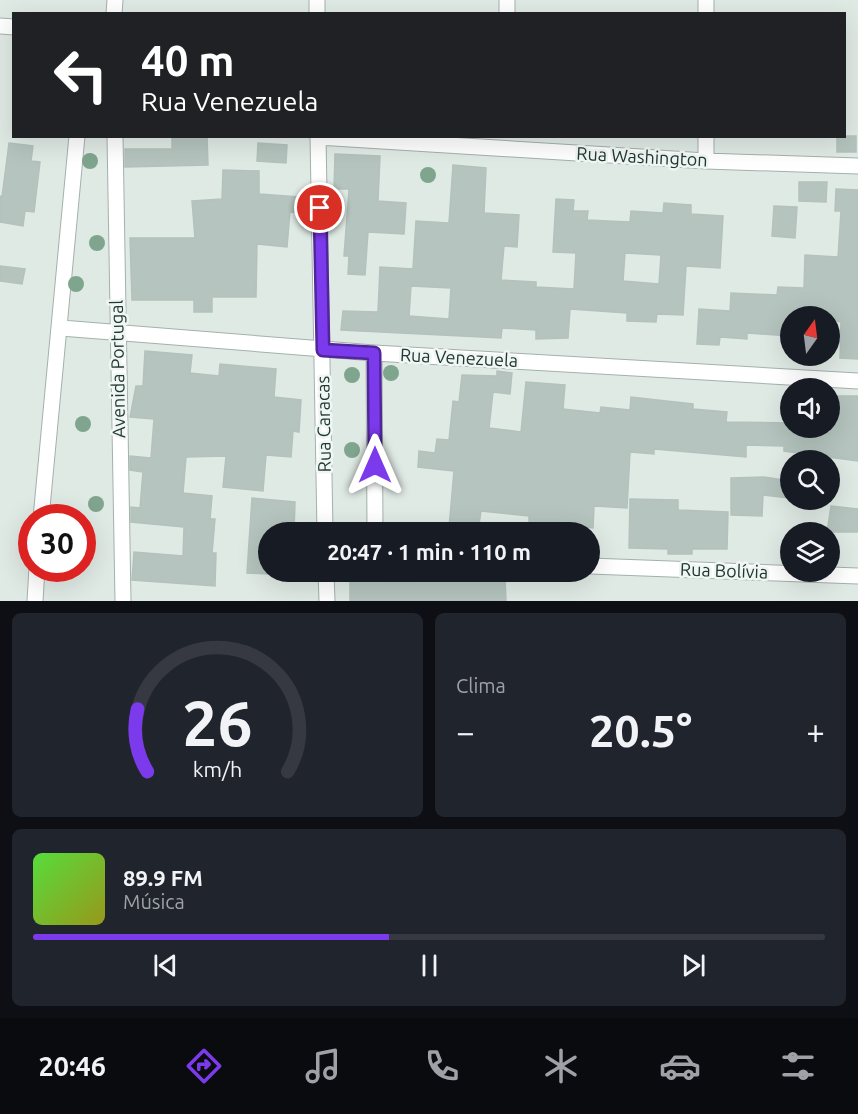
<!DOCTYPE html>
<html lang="pt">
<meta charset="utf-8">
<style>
:root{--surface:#171b24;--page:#20242c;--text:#f1f3f6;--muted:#9ea1a6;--line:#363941;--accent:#7c3aed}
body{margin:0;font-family:Ubuntu,sans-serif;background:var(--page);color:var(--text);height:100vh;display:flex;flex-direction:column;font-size:22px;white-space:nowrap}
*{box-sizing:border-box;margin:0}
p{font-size:20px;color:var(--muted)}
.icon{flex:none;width:33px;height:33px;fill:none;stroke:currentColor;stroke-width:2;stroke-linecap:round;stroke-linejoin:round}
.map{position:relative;height:601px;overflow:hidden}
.side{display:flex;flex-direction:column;gap:12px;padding:12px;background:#0d0f14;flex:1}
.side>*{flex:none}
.hud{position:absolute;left:12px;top:12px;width:834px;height:126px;border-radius:0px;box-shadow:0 6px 24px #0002;background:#202124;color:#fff;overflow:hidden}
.needle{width:39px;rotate:14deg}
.tools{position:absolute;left:780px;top:306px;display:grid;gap:12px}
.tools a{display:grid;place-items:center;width:60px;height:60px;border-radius:50%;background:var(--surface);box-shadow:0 6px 24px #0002;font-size:30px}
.speed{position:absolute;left:18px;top:504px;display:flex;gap:12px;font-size:30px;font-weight:700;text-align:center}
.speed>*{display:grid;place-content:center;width:78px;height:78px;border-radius:50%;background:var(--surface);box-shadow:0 6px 24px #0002;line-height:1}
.speed .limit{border:9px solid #d22;background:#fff;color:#111}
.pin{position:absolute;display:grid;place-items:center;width:51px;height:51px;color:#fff;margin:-26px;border:3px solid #fff;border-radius:50%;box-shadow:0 2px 6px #0007}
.me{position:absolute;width:66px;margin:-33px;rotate:0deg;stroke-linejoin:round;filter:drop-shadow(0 0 4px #0008)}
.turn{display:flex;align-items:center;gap:21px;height:126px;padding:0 30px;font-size:27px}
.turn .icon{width:78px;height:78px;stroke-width:2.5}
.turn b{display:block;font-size:42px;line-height:51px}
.big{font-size:45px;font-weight:700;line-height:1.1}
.side .card{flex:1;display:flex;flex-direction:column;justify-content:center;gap:9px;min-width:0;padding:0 21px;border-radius:9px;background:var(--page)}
.side .dial{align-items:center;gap:0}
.dial svg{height:156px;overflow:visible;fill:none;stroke:var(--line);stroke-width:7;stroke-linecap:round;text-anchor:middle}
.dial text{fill:var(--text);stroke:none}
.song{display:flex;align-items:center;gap:18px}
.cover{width:72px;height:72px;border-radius:9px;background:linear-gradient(135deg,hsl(110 70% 55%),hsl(60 70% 35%))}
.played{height:6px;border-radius:3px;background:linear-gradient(90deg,var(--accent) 45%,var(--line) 45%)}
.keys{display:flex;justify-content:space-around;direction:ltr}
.heat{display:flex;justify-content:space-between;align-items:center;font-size:33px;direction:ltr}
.side .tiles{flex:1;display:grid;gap:12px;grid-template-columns:1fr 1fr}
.card:last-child{grid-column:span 2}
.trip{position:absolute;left:258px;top:522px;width:342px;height:60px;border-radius:30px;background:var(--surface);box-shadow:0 6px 24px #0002;font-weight:700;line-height:60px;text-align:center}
.dock{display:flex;height:96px;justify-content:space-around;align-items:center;background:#090b0e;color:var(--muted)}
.dock .icon{width:42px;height:42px}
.dock .current{color:var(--accent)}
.dock b{font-size:27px;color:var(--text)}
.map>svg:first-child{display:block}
.building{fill:#b5c4be;stroke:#b3c2bc;stroke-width:1.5;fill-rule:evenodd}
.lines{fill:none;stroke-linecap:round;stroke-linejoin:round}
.minor-casing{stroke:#a3b1ac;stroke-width:17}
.minor{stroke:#fff;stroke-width:15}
.tree{fill:#7fa58e}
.route-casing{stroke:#51269a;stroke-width:15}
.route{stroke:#7c3aed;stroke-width:10}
.labels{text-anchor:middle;stroke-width:5;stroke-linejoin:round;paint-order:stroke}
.street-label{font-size:18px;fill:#223832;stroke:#f0f6f3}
</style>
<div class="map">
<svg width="858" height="601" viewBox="0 0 858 601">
<rect width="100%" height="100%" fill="#e0eae5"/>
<path class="building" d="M172,136H207L208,165L125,167V149H172Z
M837,136H856V152H837Z
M9,143L33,146L31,161L40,162L34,212L25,211L23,226L0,222V196L2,197Z
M258,143L287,145L286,163L257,161Z
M335,154L380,156L378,201L406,203L404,234L368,232L365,275L348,274L349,256H344L349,189H334Z
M453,165L486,168L484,213L519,215L517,247L504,246L501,280L536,282V287L574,289L576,253L553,252L556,199L574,200L573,211H588L587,220L630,222L631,211L663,213L664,203L691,205V214L723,216L720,268L686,266L683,315L657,314L656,322L627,321V313L570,309L568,338L536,339V330L502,328L501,338L341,330L343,311L378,312L380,267L413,269L416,221L449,223ZM625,253L661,255L659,284L623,281ZM411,286L451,288L449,319L409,316Z
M223,170L259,171V194L299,197L298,213L290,212L287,247L257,244L256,297H212V312H194V300H132L130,238H195L192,201L222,199Z
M799,182H827L826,202L799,201Z
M836,189L858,190V359L840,358L841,322L830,320V316H790V336L747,333V339L720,337L719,345L697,344L699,309L730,311L731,293L777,295L778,287L804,288L805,255L838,257L841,211H835Z
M774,206L797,207L795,238L772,236Z
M0,266L25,269L22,284L0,281Z
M145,351L192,355L190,373L219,376L220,364L276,369L274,397L301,400L299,432L293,431L291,457L266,455L263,491L223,487L226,456L186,457L183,493L212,496L210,519H215L212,553H216L215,586L132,580L134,552L183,556L184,527L131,522V507L140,508L143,472L130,470V456L151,458L154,419L130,417L136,386H143Z
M497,371L512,373L510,394L493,392L489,428L521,432L526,382L565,385L563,409L600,413L601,407L630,410L631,397L693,404V409L727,412L726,422L790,423V428L830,433V396H858V461L784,451V446L746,445V457L654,449V454L630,452L627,508L594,506L593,528L529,522V516L481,511L478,531L449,528L454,471L418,467L419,451L435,453L437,439L449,440L453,401L459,402L462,375L497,376Z
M764,477L790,481L789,498L763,495L762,516L731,515V478Z
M252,498L295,502L294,532L268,530V574L247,573Z
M630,499L678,500V510L728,512L727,549H692V554H668V549L629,548Z
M831,506L858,509V532H827Z
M370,576V581L414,582L413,580L505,578L506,601H350V577Z"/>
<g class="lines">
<g class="minor-casing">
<path id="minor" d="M317,0V14
M507,0V14
M706,0V14
M114,14L115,0
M0,26L14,27
M115,136L123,601
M318,136L325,532
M706,136V161
M318,137L706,161L858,166
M61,328L374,353L858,381
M374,353L375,532
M41,518L77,136
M590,566L858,576
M326,572L327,601
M35,601L37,568"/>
</g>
<use href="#minor" class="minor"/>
</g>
<g class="tree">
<circle cx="90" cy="161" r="8"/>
<circle cx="428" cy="175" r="8"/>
<circle cx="97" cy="243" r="8"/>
<circle cx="76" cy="284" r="8"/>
<circle cx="391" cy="373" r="8"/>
<circle cx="352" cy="375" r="8"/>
<circle cx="83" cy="424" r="8"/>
<circle cx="352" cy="450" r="8"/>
<circle cx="96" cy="504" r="8"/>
</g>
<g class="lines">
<g class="route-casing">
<path id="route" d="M320,208L323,350L374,353L375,465"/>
</g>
<use href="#route" class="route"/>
</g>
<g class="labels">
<g class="street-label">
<text transform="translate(642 157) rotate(3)" y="6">Rua Washington</text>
<text transform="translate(459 358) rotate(3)" y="6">Rua Venezuela</text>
<text transform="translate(118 369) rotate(-91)" y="6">Avenida Portugal</text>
<text transform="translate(324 424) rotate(-91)" y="6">Rua Caracas</text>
<text transform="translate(724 571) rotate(2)" y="6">Rua Bolívia</text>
</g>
</g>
</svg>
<div class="tools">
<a><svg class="needle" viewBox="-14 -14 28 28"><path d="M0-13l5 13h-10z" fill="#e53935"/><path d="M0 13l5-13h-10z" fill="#9ea1a6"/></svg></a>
<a><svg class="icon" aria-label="sound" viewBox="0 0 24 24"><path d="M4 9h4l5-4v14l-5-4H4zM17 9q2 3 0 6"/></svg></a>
<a><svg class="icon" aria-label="search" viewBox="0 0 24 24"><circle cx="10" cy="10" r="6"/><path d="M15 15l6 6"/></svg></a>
<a><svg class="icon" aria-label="layers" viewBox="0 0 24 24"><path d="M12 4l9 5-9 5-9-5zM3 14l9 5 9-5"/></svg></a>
</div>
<div class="speed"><div class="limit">30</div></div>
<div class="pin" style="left:320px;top:208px;background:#d93025"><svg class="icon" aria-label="arrive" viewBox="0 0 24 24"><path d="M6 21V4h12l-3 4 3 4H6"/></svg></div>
<svg class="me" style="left:375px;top:465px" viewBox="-20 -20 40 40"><path d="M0-17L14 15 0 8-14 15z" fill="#7c3aed" stroke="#fff" stroke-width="4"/></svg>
<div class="trip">20:47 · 1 min · 110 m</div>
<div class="hud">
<div class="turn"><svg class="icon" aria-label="left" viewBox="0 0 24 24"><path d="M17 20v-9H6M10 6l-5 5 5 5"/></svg><div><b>40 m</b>Rua Venezuela</div></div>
</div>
</div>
<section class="side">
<div class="tiles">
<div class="card dial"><svg viewBox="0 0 100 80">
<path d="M14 69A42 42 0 1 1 86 69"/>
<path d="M14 69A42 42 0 0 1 9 37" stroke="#7c3aed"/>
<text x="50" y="56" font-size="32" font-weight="700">26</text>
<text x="50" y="72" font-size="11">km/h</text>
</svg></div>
<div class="card"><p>Clima</p>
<div class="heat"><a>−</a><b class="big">20.5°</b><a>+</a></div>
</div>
<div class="card">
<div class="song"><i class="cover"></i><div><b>89.9 FM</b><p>Música</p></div></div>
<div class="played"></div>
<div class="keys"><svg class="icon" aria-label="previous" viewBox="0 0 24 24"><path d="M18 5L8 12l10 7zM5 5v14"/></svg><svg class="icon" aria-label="pause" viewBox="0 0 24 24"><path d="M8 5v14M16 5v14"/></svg><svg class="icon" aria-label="next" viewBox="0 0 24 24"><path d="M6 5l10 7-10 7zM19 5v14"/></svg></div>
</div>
</div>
</section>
<nav class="dock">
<b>20:46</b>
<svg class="icon current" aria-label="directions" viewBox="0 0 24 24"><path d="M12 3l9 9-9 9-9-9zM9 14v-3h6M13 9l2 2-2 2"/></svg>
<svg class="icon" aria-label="music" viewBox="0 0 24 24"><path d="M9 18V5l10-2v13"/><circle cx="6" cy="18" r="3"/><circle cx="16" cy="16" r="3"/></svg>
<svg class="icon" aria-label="phone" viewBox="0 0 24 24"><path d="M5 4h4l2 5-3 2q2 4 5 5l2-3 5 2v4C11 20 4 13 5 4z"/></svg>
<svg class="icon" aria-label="climate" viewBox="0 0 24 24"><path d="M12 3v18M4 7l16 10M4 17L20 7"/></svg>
<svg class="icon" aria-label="car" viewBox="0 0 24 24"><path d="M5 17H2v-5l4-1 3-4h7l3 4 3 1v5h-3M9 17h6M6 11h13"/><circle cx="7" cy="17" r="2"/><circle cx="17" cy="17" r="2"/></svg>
<svg class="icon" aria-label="filters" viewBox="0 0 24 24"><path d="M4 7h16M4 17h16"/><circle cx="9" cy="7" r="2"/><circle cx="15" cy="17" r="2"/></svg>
</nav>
